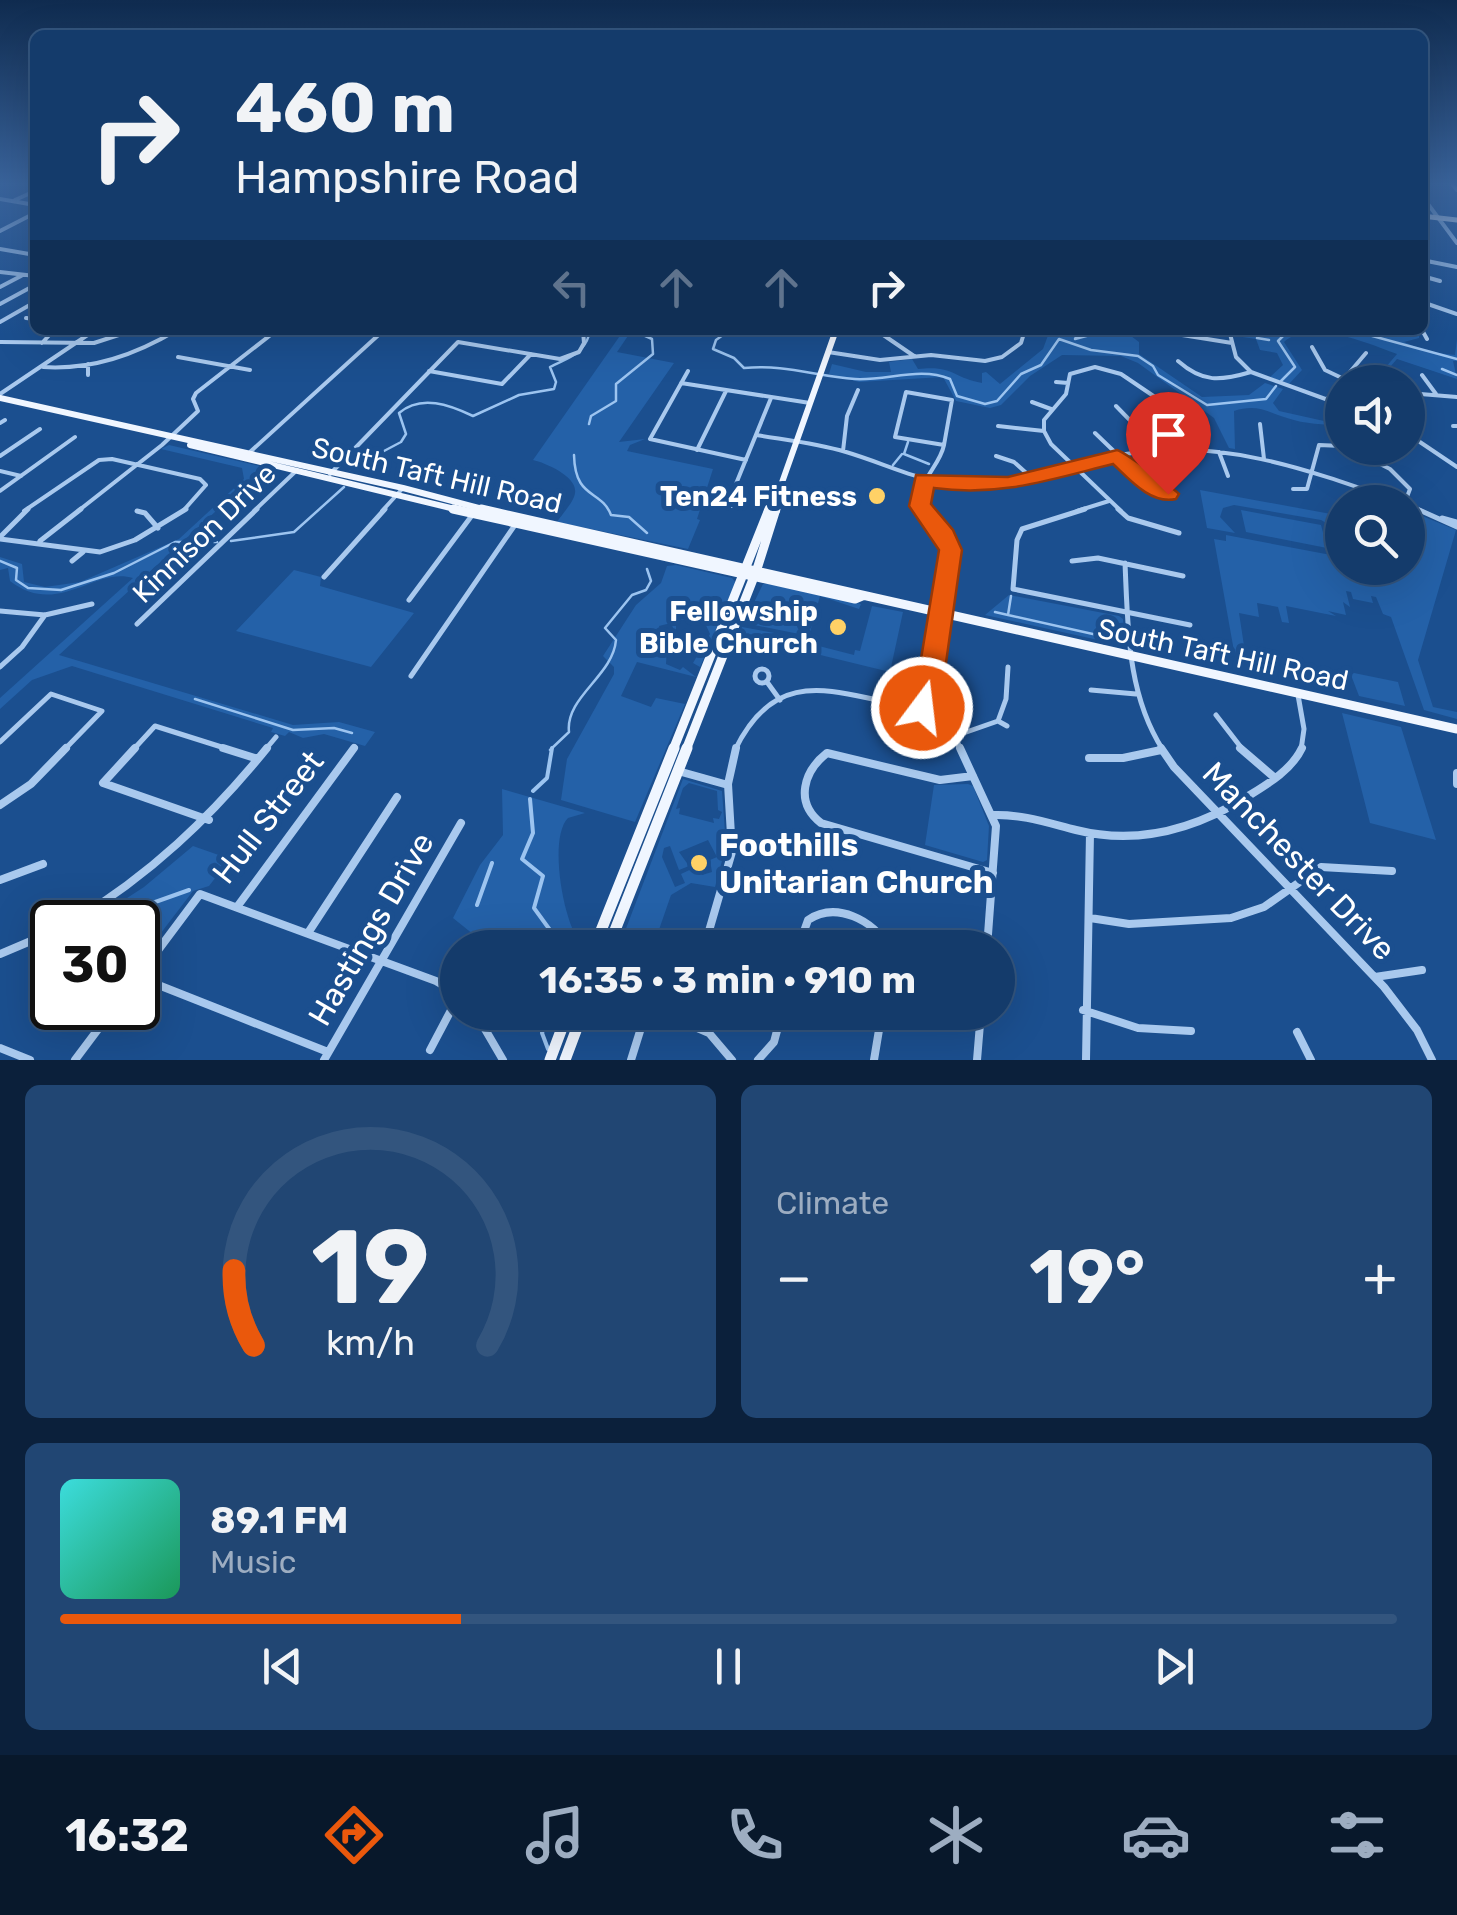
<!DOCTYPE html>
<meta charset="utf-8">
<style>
:root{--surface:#143b6b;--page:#214673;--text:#f1f3f6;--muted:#9dadc1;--line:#33557e;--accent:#ea580c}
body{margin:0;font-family:Rubik,sans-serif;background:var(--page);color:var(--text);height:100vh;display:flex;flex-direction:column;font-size:38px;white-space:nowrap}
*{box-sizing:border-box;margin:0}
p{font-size:32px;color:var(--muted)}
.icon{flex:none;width:55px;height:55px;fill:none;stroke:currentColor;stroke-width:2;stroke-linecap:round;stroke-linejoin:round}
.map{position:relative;height:1060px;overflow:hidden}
.side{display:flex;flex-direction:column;gap:25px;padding:25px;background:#0b203b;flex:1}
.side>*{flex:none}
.top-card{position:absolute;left:30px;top:30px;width:1398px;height:305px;border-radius:15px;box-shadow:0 10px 40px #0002,0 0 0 2px var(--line);background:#143b6b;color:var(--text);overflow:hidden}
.fabs{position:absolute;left:1325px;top:365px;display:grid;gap:20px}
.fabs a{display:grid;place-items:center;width:100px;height:100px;border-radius:50%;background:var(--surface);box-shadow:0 10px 40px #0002,0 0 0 2px var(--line);font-size:50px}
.speed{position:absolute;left:30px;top:900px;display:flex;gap:20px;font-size:50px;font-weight:700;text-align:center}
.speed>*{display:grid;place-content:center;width:130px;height:130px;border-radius:50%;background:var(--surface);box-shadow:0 10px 40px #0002,0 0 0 2px var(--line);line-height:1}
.speed .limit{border:5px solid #111;border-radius:15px;background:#fff;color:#111}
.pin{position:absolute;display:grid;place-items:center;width:85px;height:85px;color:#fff;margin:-102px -42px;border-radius:50% 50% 50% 0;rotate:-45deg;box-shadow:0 0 10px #0007}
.pin .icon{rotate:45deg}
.me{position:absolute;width:110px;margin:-55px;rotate:15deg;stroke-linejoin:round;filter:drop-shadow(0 0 8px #0008)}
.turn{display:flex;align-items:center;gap:35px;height:210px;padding:0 40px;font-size:45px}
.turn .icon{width:130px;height:130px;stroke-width:2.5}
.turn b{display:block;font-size:70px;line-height:85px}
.lanes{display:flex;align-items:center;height:95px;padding:0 40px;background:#0003;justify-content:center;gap:50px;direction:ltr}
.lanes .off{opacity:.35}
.big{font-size:75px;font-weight:700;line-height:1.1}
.side .card{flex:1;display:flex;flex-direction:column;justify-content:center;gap:15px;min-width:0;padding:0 35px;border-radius:15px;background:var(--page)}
.side .dial{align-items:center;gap:0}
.dial svg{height:260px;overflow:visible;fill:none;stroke:var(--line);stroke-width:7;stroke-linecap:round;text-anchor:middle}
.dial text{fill:var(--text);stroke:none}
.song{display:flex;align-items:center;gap:30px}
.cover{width:120px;height:120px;border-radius:15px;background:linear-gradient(135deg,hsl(180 70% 55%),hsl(150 70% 35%))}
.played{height:10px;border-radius:5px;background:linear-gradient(90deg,var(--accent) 30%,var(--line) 30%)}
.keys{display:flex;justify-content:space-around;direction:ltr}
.heat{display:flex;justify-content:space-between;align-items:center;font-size:55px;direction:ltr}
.side .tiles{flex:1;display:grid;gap:25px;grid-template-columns:1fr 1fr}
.card:last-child{grid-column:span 2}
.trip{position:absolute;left:440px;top:930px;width:575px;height:100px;border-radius:50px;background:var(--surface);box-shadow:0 10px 40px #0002,0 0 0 2px var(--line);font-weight:700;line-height:100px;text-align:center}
.tabs{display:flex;height:160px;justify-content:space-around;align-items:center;background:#08182b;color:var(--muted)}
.tabs .icon{width:70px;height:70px}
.tabs .current{color:var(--accent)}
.tabs b{font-size:45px;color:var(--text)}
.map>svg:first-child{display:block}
.green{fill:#2461a8;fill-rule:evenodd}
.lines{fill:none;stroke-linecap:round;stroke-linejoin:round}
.stream-far1{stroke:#9cc4f0;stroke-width:2.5}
.stream{stroke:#9cc4f0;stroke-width:4}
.minor-far2{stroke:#a9c9ee;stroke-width:4}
.minor-far1{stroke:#a9c9ee;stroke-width:5}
.minor{stroke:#a9c9ee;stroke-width:8}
.major-far3{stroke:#f0f6ff;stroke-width:5}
.major-far2{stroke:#f0f6ff;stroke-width:6}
.major-far1{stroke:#f0f6ff;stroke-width:9}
.major{stroke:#f0f6ff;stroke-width:11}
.route{fill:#ea580c;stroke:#983908;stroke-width:2.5}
.poi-dot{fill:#ffd166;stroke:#1b4f8f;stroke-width:4}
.labels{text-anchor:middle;stroke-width:10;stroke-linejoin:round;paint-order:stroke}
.street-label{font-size:28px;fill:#fff;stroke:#1b4f8f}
.poi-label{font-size:28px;font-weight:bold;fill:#fff;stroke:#1b4f8f;text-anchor:end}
.near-street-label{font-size:32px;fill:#fff;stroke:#1b4f8f}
.near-poi-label{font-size:32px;font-weight:bold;fill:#fff;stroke:#1b4f8f;text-anchor:start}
</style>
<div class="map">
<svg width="1457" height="1060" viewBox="0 0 1457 1060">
<rect width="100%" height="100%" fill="#1b4f8f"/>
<path class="green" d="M624,330H632L617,352L674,363L619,442L645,439L630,445L627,451L713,469L697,519L700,520L688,549L557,522C562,514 574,502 575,493C578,477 546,463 533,460Z
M1050,330H1123L1139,342V354L1202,397L1249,395L1265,383L1283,389L1273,403L1279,411L1342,425C1324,425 1305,424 1287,418C1266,411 1256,404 1234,411L1235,449L1229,448L1214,418L1138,363L1121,356L1062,355L1030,376L1001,405L990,408L956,401L943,377L859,382L829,374L832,364L866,372H891L889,362L912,359L918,369C954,365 953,378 982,383V373L986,372L1000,384L1043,349Z
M1254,330H1419V338L1404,342L1428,352L1455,355L1457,339V361H1453L1457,379L1397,359L1377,382H1373L1397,354C1368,343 1309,318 1284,342L1302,370L1289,384L1270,377L1283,365L1277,353L1260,350L1256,339L1236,336L1255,337Z
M169,445L264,467L59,655L293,725L339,722L375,732L365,746L324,734L303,738L289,732L285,736L271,732L273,728L72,666L32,680L0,709V698L133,578C95,566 58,618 10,581L8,568L0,570V557L22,564L24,582L45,587L80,582L179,539L244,479L242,468L161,449Z
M1200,490L1342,516V532L1321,520L1234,505L1223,508L1220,517L1235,533L1207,528Z
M1241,510L1321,525L1327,548L1246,532Z
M1408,510L1456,530L1418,660L1433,707L1457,712V719L1424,710L1391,617L1383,614L1376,597L1371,596L1373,603L1353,599L1351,592L1346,591L1350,607L1343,602L1346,615L1328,611L1336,616L1286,606L1289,623L1282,622L1278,607L1257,603L1259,617L1239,613L1245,652L1238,653L1237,659L1245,670L1237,668L1214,539L1226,541V535L1331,555L1342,553V568H1408Z
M676,565L732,578L736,583L700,667L693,663L710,634L704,621L676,619V635L671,623L659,626L661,634L657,636L654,649L667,648L666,664L680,670L683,667L696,677L637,662L621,696L651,707L656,698L685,704L635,822L561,800L567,759L614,674V667L603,656L636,605L661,583L667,566Z
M294,570L321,577L320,586L414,613L371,667L236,631Z
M763,584H769L861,604L859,609L820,596L809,636L744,623Z
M1009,595L1119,616L1123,619L1125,646L985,615Z
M872,606L903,612L890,672L739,635L742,627L808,639L811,644L854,655L855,650L860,651Z
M1354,673L1398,682L1405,706L1359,696L1351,675Z
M1342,713L1401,727L1436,840L1370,823Z
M683,779L722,791L726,846L715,887L691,883L671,895L653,947L622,939ZM689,783L717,791L718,810L722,812L719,819L713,818L714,823L679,814L680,808L676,809L683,788ZM708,840L717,857L710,860L712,872L702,875L698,866L681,874L685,883L675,887L662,857L664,848L670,846L679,870L689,866L679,852Z
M968,784L973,786L989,826L987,860L983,862L925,845L934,785Z
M502,789L585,813L568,818C547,839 565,933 584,947H489L453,918L480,865L503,835Z
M193,846L230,859L209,886L193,891L138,963V922H90L144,887Z"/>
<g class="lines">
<path class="stream-far1" d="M730,330L716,340L713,349L734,358L744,368C785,364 815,376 855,379C887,381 920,366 950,379L957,396L985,404L997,401L1021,374L1041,365L1059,339L1091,350L1138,356L1153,366L1158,375L1207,405L1266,399L1276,386
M1067,330L1077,338
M1257,338L1269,340
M1075,339L1109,330
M1442,369L1457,375
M1281,381L1295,367L1278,341L1288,331L1365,334L1457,359
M589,424L591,416L616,401V384L653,354L652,339L632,330
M908,442L904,454L929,464
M574,455C575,500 601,489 611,515L629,517L647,533
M893,465L902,454
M350,469L401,442L406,434L399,413C421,394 450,405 473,416L519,395L554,389L556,382L550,367C567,358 583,355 589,335L575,330
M231,541L294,532L344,487
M0,561L17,568L16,580L28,588L61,590L114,573L175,542H217
M995,612L1008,615L1011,596
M1008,615L1124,641
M195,699L293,730L334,728L352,733
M550,750L569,732C565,697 613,676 616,640L605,628L632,595L646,590L651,581L647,569"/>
<path class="stream" d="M533,791L547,778L552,748
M530,799L533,833L522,859L543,876L534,908L550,930L548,948
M477,905L492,863
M99,922L189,890
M548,1049L542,1033L549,1012"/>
<path class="minor-far2" d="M1453,185L1457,190
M1422,196L1457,243
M0,199L35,205
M15,200L35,191
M0,231L35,213
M0,249L35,255
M1422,250L1428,262
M1422,260L1457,267
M0,272L35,276
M1422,276L1440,281
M0,287L21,276
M1422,302L1457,314
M0,304L35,285
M26,318L35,319
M0,322L35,302
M876,330L914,356
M935,330H994
M1001,330L1025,333
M1151,330L1232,343
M1229,330L1236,357L1251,372L1342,405
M1422,330L1427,339
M0,342L94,343L134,330
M42,343L54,330
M1312,347L1325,370L1344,379
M828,352L880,360L931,355L985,361L1002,357L1021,343L1025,330
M178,357L250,370
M1178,361C1203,383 1220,381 1251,372
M88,364V375
M43,367C92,370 135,355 177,330
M429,371L502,384L531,354
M688,371L650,439L746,460
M1422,375L1436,394
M1056,382L1068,383
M681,383L810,403
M906,392L952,400L944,445L895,437Z
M1408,393L1457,397
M0,394L95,330
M1327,399L1366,353
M1032,402L1051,409
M1116,406L1159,450
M0,423L5,420
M1260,424L1264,459
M998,426L1044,431
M1453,426H1457
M1095,433L1147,483L1173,495
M1408,434L1457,467
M756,435C786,440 816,443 846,452C887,464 926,485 970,486C1024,487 1074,464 1126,454C1220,437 1312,471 1400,502
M1348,448L1390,469L1410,489L1405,502
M697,450L726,391
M843,451L847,416L858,390
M250,452L384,330
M1219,452L1228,476
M0,456L40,429
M996,456L1014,462L1033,479
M0,471L21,476
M330,474L458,342L560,359L579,352L584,343L583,330
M1293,489H1307L1319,445L1342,446
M0,491L75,437
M1408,505L1422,511
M731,506L729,501L771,398
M24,511L99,460L112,459L200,479L206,485
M78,511L162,445L198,411L193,399L196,393L277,330
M183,511L206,485
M254,511L297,470
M382,511L403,488
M926,511C910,485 939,470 944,445
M1077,511L1109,501
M1121,511L1051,444L1044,431V420L1066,394L1070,374L1095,367L1121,374L1186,418L1203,450"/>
<path class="minor-far1" d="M924,509L951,549L931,684L961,750
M1085,509L1022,529L1017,540L1013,589L1190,625
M1118,509L1128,518L1179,533
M1417,509L1457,527
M137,511L145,513L158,528
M1442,518L1457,522
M0,537L28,509
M0,539L100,552L135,540L186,509
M40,541L81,509
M72,561L83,552
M1072,561L1098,558L1183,576
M1125,563C1128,628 1127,694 1163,750
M324,577L385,509
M409,600L473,514
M0,611L45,615L92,604
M137,624L257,509
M0,667L22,647L45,615
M755 676a7 7 0 1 1 14 0a7 7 0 1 1-14 0Z
M411,676L517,522
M767,682L780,700
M1091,690L1136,694
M1298,695L1304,729L1301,750
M1216,715L1243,750
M998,721L1007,726
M955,736L998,721L1006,699L1008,667
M0,742L51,694L102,711L64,750
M133,750L155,726L231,750
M265,750L276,737
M353,750L355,747
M735,750C785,646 861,711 939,707"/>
<path class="minor" d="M135,748L103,783L209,820
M223,748L258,759
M960,748L996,826L987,948
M1161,748L1174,767L1384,987L1417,1030L1432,1060
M1240,748L1275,778
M1089,758H1123L1161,750
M678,771L728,785
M1457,773V784
M973,776L940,780L827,753C804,771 794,802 821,823L993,873
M0,805L31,784L66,748
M993,815C1022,814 1048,823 1076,830C1136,845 1193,830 1245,798C1266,785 1291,771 1302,748
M0,880L43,864
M237,907L354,748
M1090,918L1129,924L1231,918L1264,907L1321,867L1392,871
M72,922C150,875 210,818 267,748
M308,933L397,797
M704,948L732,852L728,784L736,748
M798,948L808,920C836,901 874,920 889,948
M0,954L52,932
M138,977L200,894L436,981L458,994
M138,977L328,1052
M1375,977L1422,970
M1083,1010L1138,1028L1191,1031
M475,1012L503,1060
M660,1012L709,1033L732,1060
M1297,1032L1311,1060
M0,1048L30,1060
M430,1050L458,997
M75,1060L114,1008
M324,1060L461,823
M631,1060L646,1012
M758,1060L774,1042L782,1012
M874,1060L882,1012
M977,1060L981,1012
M1086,1060L1090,833"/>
<path class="major-far3" d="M1422,216L1457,220"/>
<path class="major-far2" d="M0,398L403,488L490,511
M190,445L463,511
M774,505L777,511
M768,511L774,505L836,330"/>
<path class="major-far1" d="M453,509L855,599L862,596
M481,509L1457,729
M673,750L769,509
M686,750L757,569L776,509"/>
<path class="major" d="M594,948L674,748
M608,948L687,748
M550,1060L568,1012
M565,1060L583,1012"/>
</g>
<linearGradient id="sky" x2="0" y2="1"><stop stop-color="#0f2b4f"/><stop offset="0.55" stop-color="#39639b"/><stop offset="1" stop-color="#39639b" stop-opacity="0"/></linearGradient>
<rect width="1457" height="334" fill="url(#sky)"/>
<path class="route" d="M1117,450C1125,452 1173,488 1179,494L1176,499C1151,505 1129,479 1113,464C1049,480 1000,497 934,488L931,504L953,530L962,550L944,677L953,707L949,715L922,720L913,717L909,708L913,700L923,696L918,677L939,550L909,506L916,475L1008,477Z"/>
<g class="poi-dot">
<circle cx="877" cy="496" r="10"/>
<circle cx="838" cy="627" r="10"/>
<circle cx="699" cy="863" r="10"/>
</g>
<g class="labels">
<g class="street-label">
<text transform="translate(437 475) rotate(13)" y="10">South Taft Hill Road</text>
<text transform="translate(204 533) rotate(-44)" y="10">Kinnison Drive</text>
<text transform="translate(1223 654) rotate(12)" y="10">South Taft Hill Road</text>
</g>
<g class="poi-label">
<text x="857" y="506">Ten24 Fitness</text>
<text x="818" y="621">Fellowship<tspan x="818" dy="32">Bible Church</tspan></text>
</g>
<g class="near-street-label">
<text transform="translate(268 817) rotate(-52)" y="11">Hull Street</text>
<text transform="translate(1299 861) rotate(46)" y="11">Manchester Drive</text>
<text transform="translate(371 929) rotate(-60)" y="11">Hastings Drive</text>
</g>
<g class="near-poi-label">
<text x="719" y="856">Foothills<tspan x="719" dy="37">Unitarian Church</tspan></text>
</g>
</g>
</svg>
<div class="fabs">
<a><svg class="icon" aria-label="sound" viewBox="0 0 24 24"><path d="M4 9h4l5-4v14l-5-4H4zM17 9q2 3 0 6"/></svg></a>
<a><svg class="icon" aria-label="search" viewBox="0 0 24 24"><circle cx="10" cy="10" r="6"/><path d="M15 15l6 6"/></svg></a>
</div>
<div class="speed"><div class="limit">30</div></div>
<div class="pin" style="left:1168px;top:494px;background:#d93025"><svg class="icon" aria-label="arrive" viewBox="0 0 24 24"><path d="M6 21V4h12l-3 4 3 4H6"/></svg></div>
<svg class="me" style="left:922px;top:708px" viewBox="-20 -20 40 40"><circle r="17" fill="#ea580c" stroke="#fff" stroke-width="3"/><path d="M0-11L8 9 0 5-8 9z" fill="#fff"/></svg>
<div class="trip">16:35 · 3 min · 910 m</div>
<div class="top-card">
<div class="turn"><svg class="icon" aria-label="right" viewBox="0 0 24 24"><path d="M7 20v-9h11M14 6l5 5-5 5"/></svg><div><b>460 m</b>Hampshire Road</div></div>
<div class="lanes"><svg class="icon off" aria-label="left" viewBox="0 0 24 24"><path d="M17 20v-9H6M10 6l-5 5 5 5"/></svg><svg class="icon off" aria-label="ahead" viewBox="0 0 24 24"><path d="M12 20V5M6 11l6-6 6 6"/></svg><svg class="icon off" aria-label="ahead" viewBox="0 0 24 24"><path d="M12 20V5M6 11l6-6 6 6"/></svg><svg class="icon" aria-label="right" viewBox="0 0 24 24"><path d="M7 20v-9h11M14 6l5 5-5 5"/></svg></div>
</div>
</div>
<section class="side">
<div class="tiles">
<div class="card dial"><svg viewBox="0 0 100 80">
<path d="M14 69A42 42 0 1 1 86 69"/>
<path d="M14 69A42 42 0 0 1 8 46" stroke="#ea580c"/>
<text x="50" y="56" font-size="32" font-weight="700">19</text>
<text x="50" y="72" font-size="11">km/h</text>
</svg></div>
<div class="card"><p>Climate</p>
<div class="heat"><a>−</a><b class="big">19°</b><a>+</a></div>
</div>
<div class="card">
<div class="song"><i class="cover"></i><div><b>89.1 FM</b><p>Music</p></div></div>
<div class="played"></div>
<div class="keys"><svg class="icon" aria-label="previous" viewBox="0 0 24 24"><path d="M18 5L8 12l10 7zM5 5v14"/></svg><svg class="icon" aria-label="pause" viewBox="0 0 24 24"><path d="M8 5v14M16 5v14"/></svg><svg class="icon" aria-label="next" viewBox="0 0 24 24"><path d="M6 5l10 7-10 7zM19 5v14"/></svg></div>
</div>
</div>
</section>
<nav class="tabs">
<b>16:32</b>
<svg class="icon current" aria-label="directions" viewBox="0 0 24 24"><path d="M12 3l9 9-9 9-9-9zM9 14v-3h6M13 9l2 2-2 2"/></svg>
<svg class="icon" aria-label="music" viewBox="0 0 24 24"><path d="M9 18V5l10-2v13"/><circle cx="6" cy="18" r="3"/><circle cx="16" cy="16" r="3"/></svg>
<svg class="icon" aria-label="phone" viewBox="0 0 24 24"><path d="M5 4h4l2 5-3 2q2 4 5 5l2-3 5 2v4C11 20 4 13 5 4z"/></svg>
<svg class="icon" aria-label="climate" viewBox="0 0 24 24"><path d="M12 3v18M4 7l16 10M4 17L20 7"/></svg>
<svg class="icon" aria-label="car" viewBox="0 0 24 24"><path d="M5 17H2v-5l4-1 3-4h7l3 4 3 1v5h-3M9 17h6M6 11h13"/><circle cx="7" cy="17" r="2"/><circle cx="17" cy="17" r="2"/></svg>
<svg class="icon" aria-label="filters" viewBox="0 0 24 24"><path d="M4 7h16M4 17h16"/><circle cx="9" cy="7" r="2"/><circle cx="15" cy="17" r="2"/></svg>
</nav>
